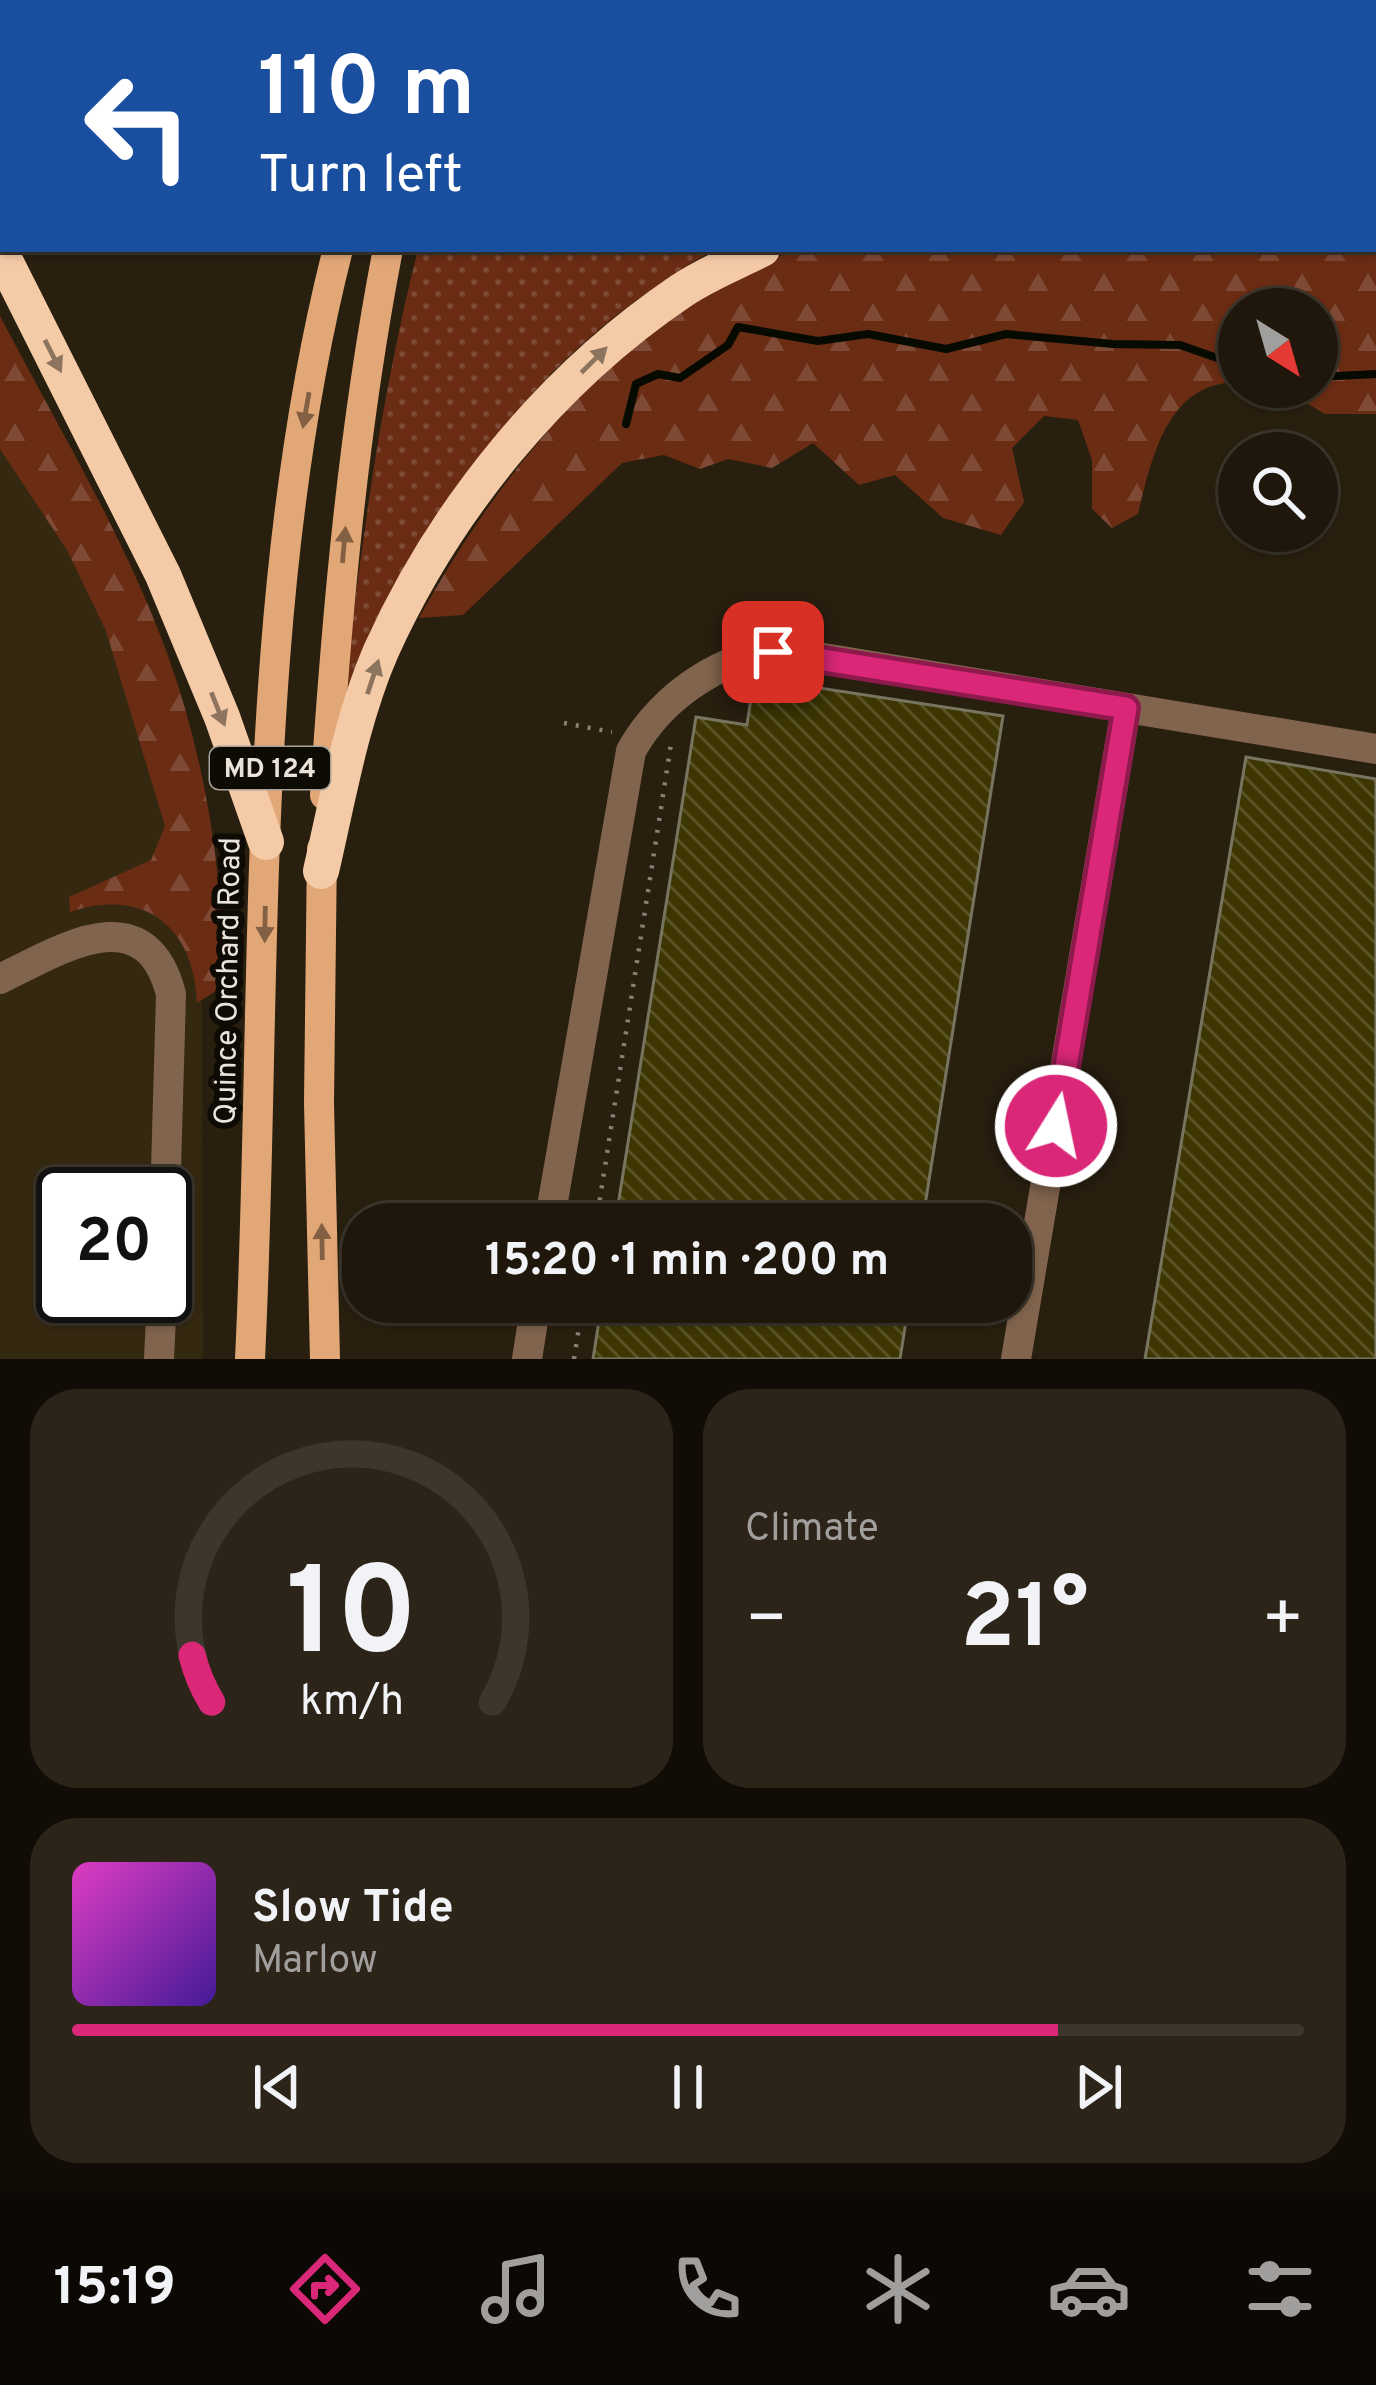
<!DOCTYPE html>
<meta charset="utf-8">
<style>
:root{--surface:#1f170b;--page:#2c2419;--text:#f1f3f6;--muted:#a19f9d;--line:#3c362c;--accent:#db2777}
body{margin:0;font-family:Overpass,sans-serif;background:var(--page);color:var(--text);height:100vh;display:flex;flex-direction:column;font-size:45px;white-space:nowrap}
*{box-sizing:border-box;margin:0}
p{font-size:39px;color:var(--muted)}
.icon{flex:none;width:66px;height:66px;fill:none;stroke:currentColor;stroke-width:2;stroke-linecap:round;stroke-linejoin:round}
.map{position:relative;height:1359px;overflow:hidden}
.side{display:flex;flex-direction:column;gap:30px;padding:30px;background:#110d06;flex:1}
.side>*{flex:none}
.hud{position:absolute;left:0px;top:0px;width:1377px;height:252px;box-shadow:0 3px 9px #0004,0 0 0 3px var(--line);background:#1a4fa0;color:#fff;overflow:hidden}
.needle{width:78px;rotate:143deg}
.buttons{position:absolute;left:1218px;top:288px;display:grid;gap:24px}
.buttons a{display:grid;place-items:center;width:120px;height:120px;border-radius:50%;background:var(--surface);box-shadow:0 3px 9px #0004,0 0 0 3px var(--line);font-size:60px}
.speed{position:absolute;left:36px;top:1167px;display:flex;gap:24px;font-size:60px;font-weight:700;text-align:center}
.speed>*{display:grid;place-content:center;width:156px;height:156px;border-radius:50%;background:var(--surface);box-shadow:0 3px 9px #0004,0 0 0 3px var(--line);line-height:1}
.speed .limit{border:6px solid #111;border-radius:18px;background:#fff;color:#111}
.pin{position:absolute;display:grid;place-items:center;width:102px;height:102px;color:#fff;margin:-51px;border-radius:24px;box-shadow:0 6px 18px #0006}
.me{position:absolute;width:132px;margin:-66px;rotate:10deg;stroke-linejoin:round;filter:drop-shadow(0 0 9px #0008)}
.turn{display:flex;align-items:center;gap:42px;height:252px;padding:0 60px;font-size:54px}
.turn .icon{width:156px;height:156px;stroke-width:2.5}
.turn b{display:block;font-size:84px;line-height:102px}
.big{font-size:90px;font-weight:700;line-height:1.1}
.side .card{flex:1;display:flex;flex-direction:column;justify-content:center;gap:18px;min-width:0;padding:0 42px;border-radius:48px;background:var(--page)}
.side .dial{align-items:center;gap:0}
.dial svg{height:312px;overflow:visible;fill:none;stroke:var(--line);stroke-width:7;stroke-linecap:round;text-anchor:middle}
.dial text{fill:var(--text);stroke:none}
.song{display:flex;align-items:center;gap:36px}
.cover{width:144px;height:144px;border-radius:18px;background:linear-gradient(135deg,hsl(310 70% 55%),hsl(260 70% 35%))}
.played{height:12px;border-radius:6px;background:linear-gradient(90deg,var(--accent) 80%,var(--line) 80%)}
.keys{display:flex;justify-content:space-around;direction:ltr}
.heat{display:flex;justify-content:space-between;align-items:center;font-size:66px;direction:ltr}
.side .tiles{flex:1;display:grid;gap:30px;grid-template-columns:1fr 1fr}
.card:last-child{grid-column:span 2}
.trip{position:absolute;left:342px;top:1203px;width:690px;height:120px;border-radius:48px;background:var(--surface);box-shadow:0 3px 9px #0004,0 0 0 3px var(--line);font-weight:700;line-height:120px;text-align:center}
.dock{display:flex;height:192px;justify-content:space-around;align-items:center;background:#0c0904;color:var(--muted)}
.dock .icon{width:84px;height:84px}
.dock .current{color:var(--accent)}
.dock b{font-size:54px;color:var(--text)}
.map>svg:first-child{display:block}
.built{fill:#352811;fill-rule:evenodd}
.grass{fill:url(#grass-dots)}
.forest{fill:url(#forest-firs)}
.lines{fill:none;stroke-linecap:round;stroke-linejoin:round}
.stream{stroke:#060a00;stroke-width:8}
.building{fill:url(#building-back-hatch);stroke:#77745f;stroke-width:3}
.path{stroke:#898174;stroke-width:4.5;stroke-dasharray:3 9;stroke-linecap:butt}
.minor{stroke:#81644d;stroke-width:30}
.major{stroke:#e2a776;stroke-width:30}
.highway{stroke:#f5caa7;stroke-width:36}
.oneway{fill:#8d745e}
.oneway2{fill:#836043}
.route-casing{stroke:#8e194d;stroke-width:30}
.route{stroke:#db2777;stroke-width:21}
.labels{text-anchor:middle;stroke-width:12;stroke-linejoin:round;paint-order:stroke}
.shield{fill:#0e0a04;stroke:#a8a299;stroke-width:3}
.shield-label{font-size:27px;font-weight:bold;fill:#eae3d9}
.street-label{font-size:30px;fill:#eae3d9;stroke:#0e0a04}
</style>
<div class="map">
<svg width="1376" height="1359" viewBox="0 0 1376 1359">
<defs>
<pattern id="grass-dots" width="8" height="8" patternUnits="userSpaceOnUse" patternTransform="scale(3)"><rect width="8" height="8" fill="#6a2c13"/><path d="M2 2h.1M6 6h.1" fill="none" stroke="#7f4a35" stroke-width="1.8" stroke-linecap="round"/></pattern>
<pattern id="forest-firs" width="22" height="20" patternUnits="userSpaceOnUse" patternTransform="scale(3)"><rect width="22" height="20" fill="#6a2c13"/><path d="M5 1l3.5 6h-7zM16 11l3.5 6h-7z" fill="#7f4a35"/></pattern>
<pattern id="building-back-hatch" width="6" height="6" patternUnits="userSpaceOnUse" patternTransform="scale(3)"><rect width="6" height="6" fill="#3d3602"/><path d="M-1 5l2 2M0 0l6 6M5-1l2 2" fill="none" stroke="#595326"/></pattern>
</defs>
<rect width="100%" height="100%" fill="#291f0f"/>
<path class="built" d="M0,414L102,572L202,946L203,1359H0ZM63,1194H165V1296H63Z"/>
<path class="grass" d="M418,249H715C634,296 564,352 506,425L348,702C348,644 357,586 365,528C378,434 395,341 418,249Z"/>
<path class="forest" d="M796,249L1376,250V414H1325L1280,387H1317V309H1239V382C1167,382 1152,457 1138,514L1112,528L1092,509V460L1078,420L1044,416L1012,448L1024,502L1001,535L943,518L895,475L859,485L813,443L772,468L728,459L700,469L664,455L622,463L463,615L419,618C507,459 625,320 796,249Z
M0,316C57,425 125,538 167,653C206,761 223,872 224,986L197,1003C194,927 145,887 70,912L69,897L151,860L165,826L106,631L67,550L0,449Z"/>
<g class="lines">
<path class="stream" d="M1317,377L1376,374
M626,424L636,384L658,374L680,378L728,345L738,327L818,341L868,334L946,349L1006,334L1113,344L1180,345L1220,359L1239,370"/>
</g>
<path class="building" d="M754,678L1003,716L922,1224H615L696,717L747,725Z
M1246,757L1376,779V1359H1145Z
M602,1302H909L900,1359H593Z"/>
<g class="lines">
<path class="path" d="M564,723L612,732
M596,1224L671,744
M574,1359L583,1302"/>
<path class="minor" d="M0,979C60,950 145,894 171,994L165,1204
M549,1224L631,751C661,696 729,648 793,653L1376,749
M159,1359L162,1296
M527,1359L536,1302
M1016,1359L1126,708"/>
<path class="major" d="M408,3L409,0
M457,3L458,0
M325,795C337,611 353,430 388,249
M322,849L319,1103L325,1359
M250,1359C268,994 247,605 338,249"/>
<path class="highway" d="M758,0L767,3
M958,0L966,3
M1279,0L1289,3
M1374,31L1376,32
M1374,128L1376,129
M0,148L3,150
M1374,199H1376
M0,251L163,575L222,717L266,842
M321,871C338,798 351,720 381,651C445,509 552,378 681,291C706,274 736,262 762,249"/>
</g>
<defs><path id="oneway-solid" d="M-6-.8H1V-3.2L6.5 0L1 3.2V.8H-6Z" transform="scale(3)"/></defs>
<g class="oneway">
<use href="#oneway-solid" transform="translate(53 356) rotate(63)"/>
<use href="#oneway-solid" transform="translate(594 360) rotate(-45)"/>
<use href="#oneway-solid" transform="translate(373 677) rotate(-72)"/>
<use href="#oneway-solid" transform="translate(218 709) rotate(68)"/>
</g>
<g class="oneway2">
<use href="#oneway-solid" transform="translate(306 410) rotate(100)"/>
<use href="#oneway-solid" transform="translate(344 545) rotate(-85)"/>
<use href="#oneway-solid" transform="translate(265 924) rotate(91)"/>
<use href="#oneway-solid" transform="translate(322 1242) rotate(-91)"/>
</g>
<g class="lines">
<g class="route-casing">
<path id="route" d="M773,652L1126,708L1056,1126"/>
</g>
<use href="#route" class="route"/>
</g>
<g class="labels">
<rect class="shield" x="210" y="747" width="120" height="42" rx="9"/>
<g class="shield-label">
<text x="270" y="777">MD 124</text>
</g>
<g class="street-label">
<text transform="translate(227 981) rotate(-89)" y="10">Quince Orchard Road</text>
</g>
</g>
</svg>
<div class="buttons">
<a><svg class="needle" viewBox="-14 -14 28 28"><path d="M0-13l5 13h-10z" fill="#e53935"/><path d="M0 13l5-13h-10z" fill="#a19f9d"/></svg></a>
<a><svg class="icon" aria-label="search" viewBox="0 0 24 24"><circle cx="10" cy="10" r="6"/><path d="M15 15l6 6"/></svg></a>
</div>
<div class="speed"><div class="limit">20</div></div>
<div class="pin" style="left:773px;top:652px;background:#d93025"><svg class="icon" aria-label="arrive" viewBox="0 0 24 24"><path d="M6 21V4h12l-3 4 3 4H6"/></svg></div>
<svg class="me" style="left:1056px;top:1126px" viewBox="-20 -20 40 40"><circle r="17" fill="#db2777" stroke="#fff" stroke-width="3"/><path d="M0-11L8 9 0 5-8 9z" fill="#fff"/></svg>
<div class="trip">15:20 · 1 min · 200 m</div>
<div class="hud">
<div class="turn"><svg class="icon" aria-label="left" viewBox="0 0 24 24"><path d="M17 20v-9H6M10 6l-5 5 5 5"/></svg><div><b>110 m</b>Turn left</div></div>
</div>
</div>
<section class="side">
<div class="tiles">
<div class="card dial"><svg viewBox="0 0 100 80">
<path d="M14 69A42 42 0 1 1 86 69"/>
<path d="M14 69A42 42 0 0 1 9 57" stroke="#db2777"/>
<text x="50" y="56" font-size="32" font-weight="700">10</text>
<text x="50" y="72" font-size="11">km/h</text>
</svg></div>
<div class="card"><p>Climate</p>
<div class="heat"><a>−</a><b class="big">21°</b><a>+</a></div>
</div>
<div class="card">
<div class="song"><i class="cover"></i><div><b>Slow Tide</b><p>Marlow</p></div></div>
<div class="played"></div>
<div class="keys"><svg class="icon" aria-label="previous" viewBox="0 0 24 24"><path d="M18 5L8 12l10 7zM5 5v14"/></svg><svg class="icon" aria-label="pause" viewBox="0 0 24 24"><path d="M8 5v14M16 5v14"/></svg><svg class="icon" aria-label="next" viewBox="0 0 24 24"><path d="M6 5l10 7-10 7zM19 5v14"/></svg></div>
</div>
</div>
</section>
<nav class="dock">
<b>15:19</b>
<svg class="icon current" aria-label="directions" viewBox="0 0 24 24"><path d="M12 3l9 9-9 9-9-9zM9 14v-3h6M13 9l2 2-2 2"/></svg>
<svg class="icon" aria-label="music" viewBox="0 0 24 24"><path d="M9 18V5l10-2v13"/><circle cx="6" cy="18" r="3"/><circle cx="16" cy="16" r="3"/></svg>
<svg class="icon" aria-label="phone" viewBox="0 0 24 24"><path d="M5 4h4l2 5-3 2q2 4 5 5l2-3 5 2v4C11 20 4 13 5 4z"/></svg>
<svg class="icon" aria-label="climate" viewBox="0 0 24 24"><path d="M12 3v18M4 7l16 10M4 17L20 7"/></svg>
<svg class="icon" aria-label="car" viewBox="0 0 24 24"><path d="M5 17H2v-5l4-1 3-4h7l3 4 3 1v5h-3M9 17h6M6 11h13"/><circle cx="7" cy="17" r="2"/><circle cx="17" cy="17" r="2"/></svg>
<svg class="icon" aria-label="filters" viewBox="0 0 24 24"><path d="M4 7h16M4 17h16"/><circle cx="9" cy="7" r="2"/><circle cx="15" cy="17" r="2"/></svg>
</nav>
